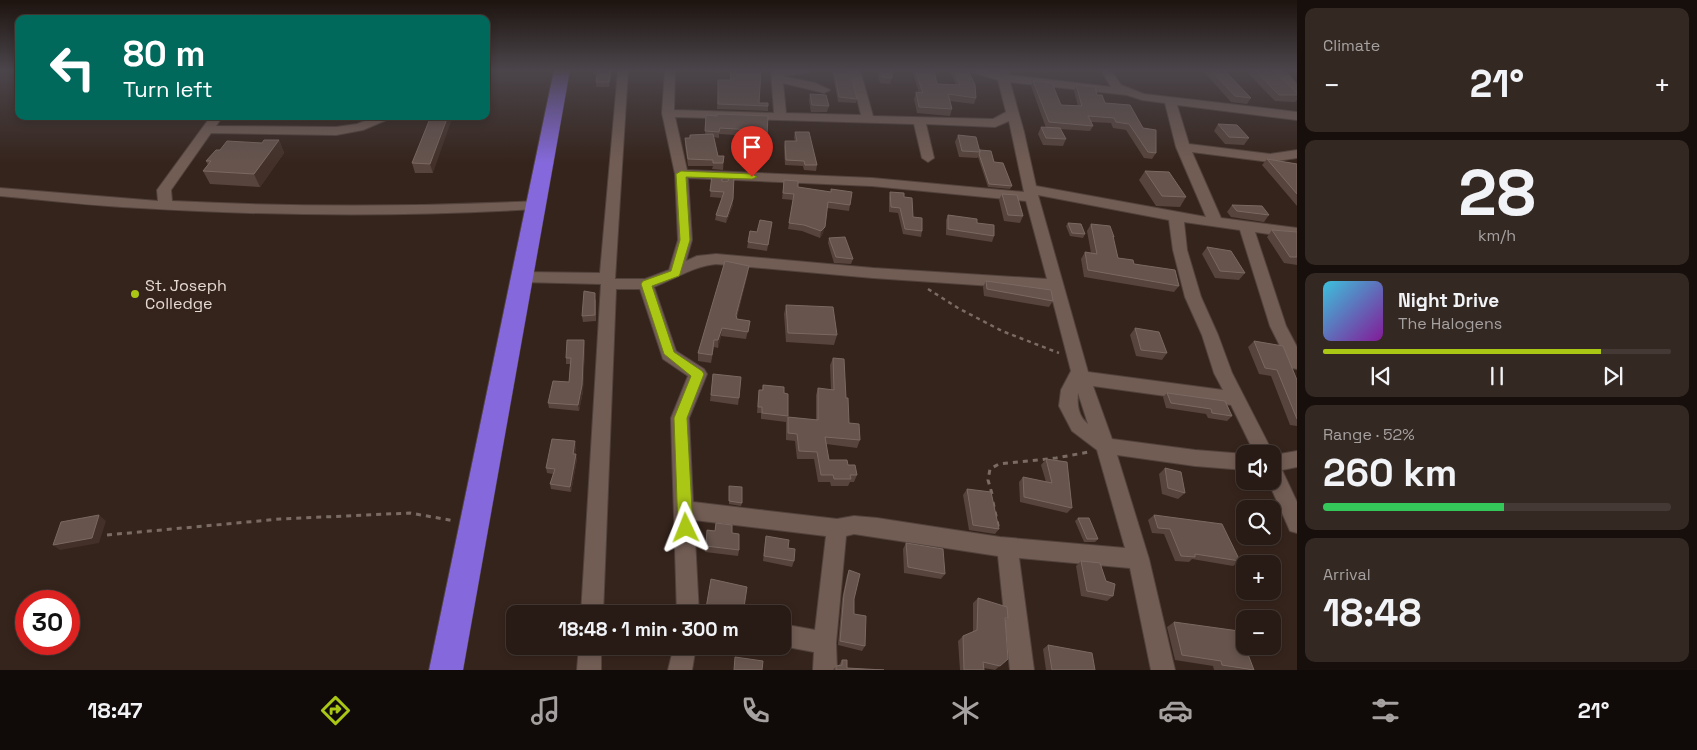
<!DOCTYPE html>
<meta charset="utf-8">
<style>
:root{--surface:#281b15;--page:#342822;--text:#f1f3f6;--muted:#a5a1a0;--line:#443934;--accent:#aac716}
body{margin:0;font-family:"Space Grotesk",sans-serif;background:var(--page);color:var(--text);height:100vh;display:flex;flex-direction:column;font-size:19px;white-space:nowrap}
*{box-sizing:border-box;margin:0}
p{font-size:16px;color:var(--muted)}
.icon{flex:none;width:28px;height:28px;fill:none;stroke:currentColor;stroke-width:2;stroke-linecap:round;stroke-linejoin:round}
.map{position:relative;flex:1;overflow:hidden}
.sheet{display:flex;flex-direction:column;gap:8px;padding:8px;background:#160f0c;width:400px}
.sheet>*{flex:none}
.top-card{position:absolute;left:15px;top:15px;width:475px;height:105px;border-radius:10px;box-shadow:0 2px 8px #0003,0 0 0 1px var(--line);background:#00695c;color:#fff;overflow:hidden}
.controls{position:absolute;left:1236px;top:445px;display:grid;gap:10px}
.controls a{display:grid;place-items:center;width:45px;height:45px;border-radius:10px;background:var(--surface);box-shadow:0 2px 8px #0003,0 0 0 1px var(--line);font-size:25px}
.speed{position:absolute;left:15px;top:590px;display:flex;gap:10px;font-size:25px;font-weight:700;text-align:center}
.speed>*{display:grid;place-content:center;width:65px;height:65px;border-radius:50%;background:var(--surface);box-shadow:0 2px 8px #0003,0 0 0 1px var(--line);line-height:1}
.speed .limit{border:8px solid #d22;background:#fff;color:#111}
.pin{position:absolute;display:grid;place-items:center;width:42px;height:42px;color:#fff;margin:-51px -21px;border-radius:50% 50% 50% 0;rotate:-45deg;box-shadow:0 0 5px #0007}
.pin .icon{rotate:45deg}
.me{position:absolute;width:55px;margin:-28px;rotate:358deg;stroke-linejoin:round;filter:drop-shadow(0 0 4px #0008)}
.turn{display:flex;align-items:center;gap:18px;height:105px;padding:0 25px;font-size:22px}
.turn .icon{width:65px;height:65px;stroke-width:2.5}
.turn b{display:block;font-size:35px;line-height:42px}
.big{font-size:38px;font-weight:700;line-height:1.1}
.sheet .tile{flex:1;display:flex;flex-direction:column;justify-content:center;gap:8px;min-width:0;padding:0 18px;border-radius:10px;background:var(--page)}
.sheet .dial{align-items:center;gap:0}
.dial b{font-size:65px;line-height:1}
.song{display:flex;align-items:center;gap:15px}
.cover{width:60px;height:60px;border-radius:8px;background:linear-gradient(135deg,hsl(190 70% 55%),hsl(290 70% 35%))}
.played{height:5px;border-radius:2px;background:linear-gradient(90deg,var(--accent) 80%,var(--line) 80%)}
.keys{display:flex;justify-content:space-around;direction:ltr}
.heat{display:flex;justify-content:space-between;align-items:center;font-size:28px;direction:ltr}
.charge{height:8px;border-radius:4px;background:linear-gradient(90deg,#34c759 52%,var(--line) 0)}
.trip{position:absolute;left:506px;top:605px;width:285px;height:50px;border-radius:10px;background:var(--surface);box-shadow:0 2px 8px #0003,0 0 0 1px var(--line);font-weight:700;line-height:50px;text-align:center}
.tabs{display:flex;height:80px;justify-content:space-around;align-items:center;background:#100b08;color:var(--muted)}
.tabs .icon{width:35px;height:35px}
.tabs .on{color:var(--accent)}
.tabs b{font-size:22px;color:var(--text)}
main{display:flex;flex:1;min-height:0}
.map>svg:first-child{display:block}
.lines{fill:none;stroke-linecap:round;stroke-linejoin:round}
.minor-casing{stroke:#51423c;stroke-width:2}
.highway-casing{stroke:#51423c;stroke-width:1}
.path-far1{stroke:#7a6b64;stroke-width:2.5;stroke-dasharray:4 4;stroke-linecap:butt}
.path{stroke:#7a6b64;stroke-width:3;stroke-dasharray:5 5;stroke-linecap:butt}
.minor{fill:#725d54;fill-rule:evenodd}
.highway{fill:#8569dc;fill-rule:evenodd}
.wall{fill:#57443c}
.shaded-wall{fill:#433129}
.building{fill:#66544d;stroke:#7a6962}
.route{fill:#aac716;stroke:#6e810e}
.poi-dot{fill:#aac716;stroke:#35241c;stroke-width:2}
.labels{text-anchor:middle;stroke-width:5;stroke-linejoin:round;paint-order:stroke}
.poi-label{font-size:16px;fill:#e6dad4;stroke:#35241c;text-anchor:start}
</style>
<main>
<div class="map">
<svg width="1297" height="670" viewBox="0 0 1297 670">
<rect width="100%" height="100%" fill="#35241c"/>
<g class="lines">
<g class="minor-casing">
<path id="minor" d="M618,70H628L615,279H645L669,270L678,240L675,174L662,113L665,70H675L674,110L774,113L771,70H812L807,73L782,76L815,83L830,90L824,93L783,83L786,113L861,115L850,70H860L873,116L993,119L1006,112L998,80L971,72L970,70H986L999,73V70H1009V75L1111,87L1101,70H1111L1121,85L1144,94L1297,112V120L1177,105L1189,144L1270,154L1297,150V158L1270,162L1192,152L1221,218L1297,228V238L1255,232L1286,326L1297,347V369L1291,368L1270,326L1240,230L1184,222L1187,250L1201,297L1218,335L1232,373L1274,455L1297,451V467L1282,470L1297,502V533L1290,531L1268,481H1272V454H1255L1231,405L1093,386L1112,439L1195,450L1245,454V470L1195,466L1117,455L1149,559L1175,670H1151L1130,568L1019,558L1034,670H1010L998,556L854,534L846,536L836,643L837,670H813L814,652L782,646V624L815,630L826,536L694,520L699,614H677L671,418L688,376L663,359L640,289H616L603,614H581L601,284L521,282L516,281L513,277L516,273L521,272L600,273ZM1010,82L1127,95L1142,100L1165,103L1176,147L1206,217L1036,186L1024,132ZM675,117L914,124L922,158L928,162L934,158L926,124L995,127L1009,121L1024,192L872,178L687,170ZM688,178L872,186L1026,201L1047,279L873,268L716,254L697,256L686,261L692,240ZM1038,195L1169,220L1173,250L1185,297L1202,335L1214,373L1223,390L1088,372ZM716,264L873,278L1050,290L1071,371L1061,390L1059,406L1072,431L1097,450L1125,548L1000,537L877,518L854,516L837,519L693,502L689,418L707,374L704,369L676,351L654,287C675,279 694,266 716,264ZM1078,393L1088,424C1078,416 1077,405 1078,393Z
M1274,70H1285L1297,84V94L1293,93Z
M211,116H223L216,126L336,127L357,124L378,116H396L363,130L336,135L211,133L171,190L172,201C293,207 415,207 537,201L544,205L537,209C405,217 272,216 140,208C93,206 46,200 0,196V188L158,201L157,190Z
M579,646H601V670H577Z
M674,646H696L692,670H668Z"/>
</g>
<g class="highway-casing">
<path id="highway" d="M554,70H570L463,670H429Z"/>
</g>
<path class="path-far1" d="M928,289L958,308L1002,331L1059,353"/>
<path class="path" d="M992,494L988,480L990,469L999,464L1056,458L1089,452
M993,502L999,530
M107,535L280,519L410,513L455,521"/>
<use href="#minor" class="minor"/>
<use href="#highway" class="highway"/>
</g>
<path class="wall" d="M593,70H612L609,87H596V82L598,74H594Z
M730,70H761L759,103H768V111L717,109L718,80H730Z
M832,70H850L857,99L856,103L838,102Z
M877,70H896V72H892V78L890,84L880,83Z
M912,70H934L937,84L956,85L950,70H968L976,98L974,104L950,101L952,109L950,116L917,113L914,99L916,92L919,93Z
M1156,70H1273L1297,93V100L1295,102L1275,101L1246,71L1224,70L1251,98L1247,104L1231,102L1203,71Z
M1033,81L1061,105L1078,106L1074,91L1076,85L1097,95L1105,103L1130,105L1156,153L1152,159L1144,158L1126,130L1113,128L1111,123L1091,122L1093,126L1090,131L1060,129L1066,139L1063,146L1043,145L1038,134L1041,127L1046,128L1031,86Z
M810,94L829,106L827,112H811L809,101Z
M706,115L767,135L766,141L750,140L751,136L719,134V138L714,137L718,156H724L723,170L712,169L713,166H688L685,145V138H689L690,135H705Z
M431,116L433,173H415L412,163Z
M1218,124L1249,138L1244,145L1225,144L1214,131Z
M795,132L817,165L816,171L804,170L803,166L785,165L784,147L785,141H795L794,138Z
M958,135L980,150L994,162L1012,186L1010,189L988,187L978,157L977,158L959,157L955,142Z
M279,140L284,153L260,187L210,184L203,171L208,165L206,161L220,150Z
M1267,159L1297,164V206L1262,165Z
M1145,171L1186,197L1180,207L1156,206L1139,180Z
M712,175L722,181L733,205L726,223L715,220L716,215L722,198L710,197Z
M784,180L798,187L850,205L849,211L827,208L823,233L820,238L802,231L788,229L793,200L782,199Z
M890,192L904,197L913,217L922,231L921,237L903,234L898,213L889,212V197Z
M1002,194L1023,216L1020,223L1004,221L999,200Z
M1232,205L1269,215L1264,222L1231,217L1227,212Z
M948,215L977,223L994,236L992,242L946,235V220Z
M772,222L767,251L747,248L750,231L757,232Z
M1068,223L1085,234L1083,238L1070,236L1066,226Z
M1091,224L1114,237L1113,239L1118,258L1134,264L1179,286L1174,292L1084,277L1081,259L1085,252L1091,253L1087,231Z
M1272,230L1297,232V265L1284,263L1267,237Z
M829,238L853,259L851,264L834,263L828,243Z
M1207,247L1245,273L1239,280L1215,278L1202,254Z
M748,273L737,317V319L750,321L746,339L721,336L718,348L714,347L711,363L698,361V353Z
M986,281L1053,301L1049,307L984,296L983,287Z
M596,299V321L583,322L582,316Z
M786,305L837,335L834,345L786,342L784,314Z
M1135,328L1167,353L1162,360L1136,356L1130,335Z
M584,340L585,346L583,391L579,411L549,408L548,403L569,382L570,364H566V358Z
M1254,341L1297,380V426L1290,425L1271,376L1259,374L1248,347Z
M833,358L846,398L849,423L860,440L857,448L826,444L829,460L848,465L857,475L854,482H850L848,486H831L830,482H818L814,459H797L795,441L786,440V422L761,419V413H757L758,396L759,390H762L763,385L784,393L788,417L816,420V395L818,388L831,390L830,365Z
M713,374L739,398L738,405L710,401Z
M1167,393L1232,416L1227,421L1208,418L1206,414L1166,408L1163,397Z
M576,446L575,454L577,459L571,492L551,489L550,484L553,474L547,473L546,468Z
M1046,459L1072,508L1067,513L1020,502L1019,482L1023,477L1046,482L1041,465Z
M1165,468L1185,493L1178,499L1162,494L1159,474Z
M729,486L742,503L741,506L729,504Z
M967,489L999,529L995,534L969,530L963,495Z
M1154,515L1240,561L1233,566L1192,559L1189,562L1175,561L1164,534L1152,533L1148,520Z
M1078,518L1098,539L1095,542H1084L1075,521Z
M716,523L732,533L739,550L738,556L705,552L707,530L715,531Z
M766,536L788,548L794,561L792,567L763,561L765,541Z
M906,543L945,574L941,579L904,573L903,549Z
M1081,561L1106,581L1113,596L1107,601L1081,596L1076,566Z
M849,570L854,599V614L865,646L862,651L838,645L842,599L847,575Z
M978,598L1008,618L1005,620L1008,659L995,670L984,668V670H960L958,641L963,636L973,632V603Z
M1174,622L1254,670H1214L1213,666L1175,660L1167,627Z
M1048,645L1095,670H1046L1043,649Z
M842,660L847,668L884,670H833L836,666L839,665Z"/>
<path class="shaded-wall" d="M611,70H612L609,87V82Z
M448,116H453L433,173L430,164Z
M279,140L284,153L260,187L254,174Z
M733,199V205L726,223L727,217Z
M825,227L823,233L820,238L821,231Z
M749,266L748,273L735,322L736,315Z
M722,328L721,336L718,348V340Z
M584,340L585,346L583,391L579,411L578,405Z
M575,441L576,446L574,459L573,454Z
M576,454L577,459L571,492L570,487Z
M99,515L106,521L99,543L60,550L53,545Z"/>
<path class="building" d="M598,70H611L609,82H596Z
M730,70H761L759,103H768V106L718,104V80H731Z
M834,70H850L857,99L839,97Z
M880,70H892V78L882,77Z
M915,70H934L937,84L960,85L954,70H968L975,85L976,98L948,94L952,109L919,107L916,92L923,93Z
M1211,70H1224L1251,98L1235,96Z
M1255,70H1273L1297,93V95H1279Z
M1033,81L1052,83L1061,105L1082,106L1076,85L1095,87L1097,95H1102L1105,103L1130,105L1143,128L1156,130V153L1148,152L1129,124L1116,122L1114,118L1088,116L1093,126L1049,122Z
M810,94L826,95L829,106L812,105Z
M717,114L768,116L767,135L751,134L752,130L720,128L719,132L705,131L706,115L717,116Z
M431,116H448L430,164L412,163Z
M1218,124L1237,125L1249,138L1229,137Z
M1041,127L1060,128L1066,139L1046,138Z
M795,132H809L817,165H805L804,161L786,160L785,141H797Z
M713,134L718,156H724L723,163H713V160L688,159L685,138H690V135Z
M958,135L976,137L980,152L962,151Z
M264,140H279L254,174L203,171L211,161H206L216,150H220L227,141L262,143Z
M980,150L991,151L994,162L1003,163L1012,186L989,184L979,154L980,152Z
M1267,159L1297,164V194Z
M1145,171L1169,172L1186,197L1162,196Z
M712,175L722,176V181H728L730,176H734L733,199L727,217L716,215L724,192L710,191Z
M784,180L798,181V187L831,192V189L852,192L850,205L828,202L825,227L821,231L804,225L789,223L794,194L783,193Z
M890,192L904,193V197L912,198L913,217L922,218V231L905,229L900,208L891,207Z
M1002,194L1017,195L1023,216L1008,215Z
M1232,205L1262,206L1269,215L1237,211Z
M948,215L977,219V223L994,225V236L948,229Z
M760,220L772,222L768,245L748,242L750,231L757,232Z
M1068,223L1081,224L1085,234L1072,233Z
M1091,224L1110,226L1114,237L1113,236L1118,258L1133,260L1134,264L1175,270L1179,286L1088,270L1085,252L1097,254Z
M1272,230L1297,232V257H1290Z
M845,237L853,259L836,257L829,238Z
M1207,247L1231,251L1245,273L1220,271Z
M725,261L749,266L736,315L737,319L750,321L748,332L722,328L718,340H714L712,355L698,353Z
M986,281L1051,290L1053,301L987,289Z
M584,291L595,293V315L582,316Z
M786,305L833,307L837,335L788,333Z
M1135,328L1159,332L1167,353L1141,350Z
M567,340H584L582,385L578,405L548,403L553,381L569,382L571,358H566Z
M1254,341L1283,346L1297,380V419L1277,370L1265,368Z
M833,358L844,359L846,398H848L849,423L859,424L860,440L825,437L829,460H847L848,465H855L857,475H850L851,479H834L833,475H821L817,452L799,451L797,434L788,433V417L818,420V388L834,390Z
M713,374L741,377L739,398L711,395Z
M763,385L784,387V393L788,394V416L762,413V407H758L759,390H763Z
M1167,393L1225,401L1232,416L1212,413L1211,409L1171,403Z
M552,439L575,441L573,454H576L570,487L550,484L555,469L546,468Z
M1046,459L1067,462L1072,508L1024,497L1023,477L1052,483Z
M1165,468L1181,472L1185,493L1168,488Z
M729,486L742,487V503L729,501Z
M967,489L991,492L999,529L973,525Z
M99,515L92,538L53,545L61,522Z
M1154,515L1222,524L1240,561L1195,554V557L1181,556L1170,529L1158,528Z
M1078,518H1089L1098,539H1087Z
M716,523L732,525V533L739,534V550L706,546L707,530L715,531Z
M766,536L789,540L788,548L795,549L794,561L764,556Z
M906,543L943,549L945,574L908,567Z
M1081,561L1100,563L1106,581L1115,584L1113,596L1087,591Z
M849,570L860,574L854,599V614L866,616L865,646L840,641L844,594Z
M711,579L747,587L743,614H705Z
M978,598L1007,607L1008,618H1005L1008,659L1000,666L983,662L984,670H964L963,636L977,630Z
M1174,622L1239,631L1254,670L1222,665L1221,661L1182,655Z
M1048,645L1092,653L1095,670H1052Z
M735,657L763,661L762,670H734Z
M842,660H847V668L884,670H836V666L842,665Z"/>
<linearGradient id="sky" x2="0" y2="1"><stop stop-color="#1d140f"/><stop offset="0.43" stop-color="#4b454b"/><stop offset="1" stop-color="#4b454b" stop-opacity="0"/></linearGradient>
<rect width="1297" height="163" fill="url(#sky)"/>
<path class="route" d="M681,171L752,174L757,177L752,179L686,177L690,240L680,274L679,276L652,286L674,352L702,371L704,374L687,418L693,528L690,532L686,534L681,532L678,528L674,418L691,376L664,354L641,284L643,281L671,271L680,240L676,174Z"/>
<circle class="poi-dot" cx="135" cy="294" r="5"/>
<g class="labels">
<g class="poi-label">
<text x="145" y="291">St. Joseph<tspan x="145" dy="18">Colledge</tspan></text>
</g>
</g>
</svg>
<div class="controls">
<a><svg class="icon" aria-label="sound" viewBox="0 0 24 24"><path d="M4 9h4l5-4v14l-5-4H4zM17 9q2 3 0 6"/></svg></a>
<a><svg class="icon" aria-label="search" viewBox="0 0 24 24"><circle cx="10" cy="10" r="6"/><path d="M15 15l6 6"/></svg></a>
<a>+</a>
<a>−</a>
</div>
<div class="speed"><div class="limit">30</div></div>
<div class="pin" style="left:752px;top:177px;background:#d93025"><svg class="icon" aria-label="arrive" viewBox="0 0 24 24"><path d="M6 21V4h12l-3 4 3 4H6"/></svg></div>
<svg class="me" style="left:686px;top:528px" viewBox="-20 -20 40 40"><path d="M0-17L14 15 0 8-14 15z" fill="#aac716" stroke="#fff" stroke-width="4"/></svg>
<div class="trip">18:48 · 1 min · 300 m</div>
<div class="top-card">
<div class="turn"><svg class="icon" aria-label="left" viewBox="0 0 24 24"><path d="M17 20v-9H6M10 6l-5 5 5 5"/></svg><div><b>80 m</b>Turn left</div></div>
</div>
</div>
<section class="sheet">
<div class="tile"><p>Climate</p>
<div class="heat"><a>−</a><b class="big">21°</b><a>+</a></div>
</div>
<div class="tile dial"><b>28</b><p>km/h</p></div>
<div class="tile">
<div class="song"><i class="cover"></i><div><b>Night Drive</b><p>The Halogens</p></div></div>
<div class="played"></div>
<div class="keys"><svg class="icon" aria-label="previous" viewBox="0 0 24 24"><path d="M18 5L8 12l10 7zM5 5v14"/></svg><svg class="icon" aria-label="pause" viewBox="0 0 24 24"><path d="M8 5v14M16 5v14"/></svg><svg class="icon" aria-label="next" viewBox="0 0 24 24"><path d="M6 5l10 7-10 7zM19 5v14"/></svg></div>
</div>
<div class="tile"><p>Range · 52%</p><b class="big">260 km</b><div class="charge"></div></div>
<div class="tile"><p>Arrival</p><b class="big">18:48</b></div>
</section>
</main>
<nav class="tabs">
<b>18:47</b>
<svg class="icon on" aria-label="directions" viewBox="0 0 24 24"><path d="M12 3l9 9-9 9-9-9zM9 14v-3h6M13 9l2 2-2 2"/></svg>
<svg class="icon" aria-label="music" viewBox="0 0 24 24"><path d="M9 18V5l10-2v13"/><circle cx="6" cy="18" r="3"/><circle cx="16" cy="16" r="3"/></svg>
<svg class="icon" aria-label="phone" viewBox="0 0 24 24"><path d="M5 4h4l2 5-3 2q2 4 5 5l2-3 5 2v4C11 20 4 13 5 4z"/></svg>
<svg class="icon" aria-label="climate" viewBox="0 0 24 24"><path d="M12 3v18M4 7l16 10M4 17L20 7"/></svg>
<svg class="icon" aria-label="car" viewBox="0 0 24 24"><path d="M5 17H2v-5l4-1 3-4h7l3 4 3 1v5h-3M9 17h6M6 11h13"/><circle cx="7" cy="17" r="2"/><circle cx="17" cy="17" r="2"/></svg>
<svg class="icon" aria-label="filters" viewBox="0 0 24 24"><path d="M4 7h16M4 17h16"/><circle cx="9" cy="7" r="2"/><circle cx="15" cy="17" r="2"/></svg>
<b>21°</b>
</nav>
